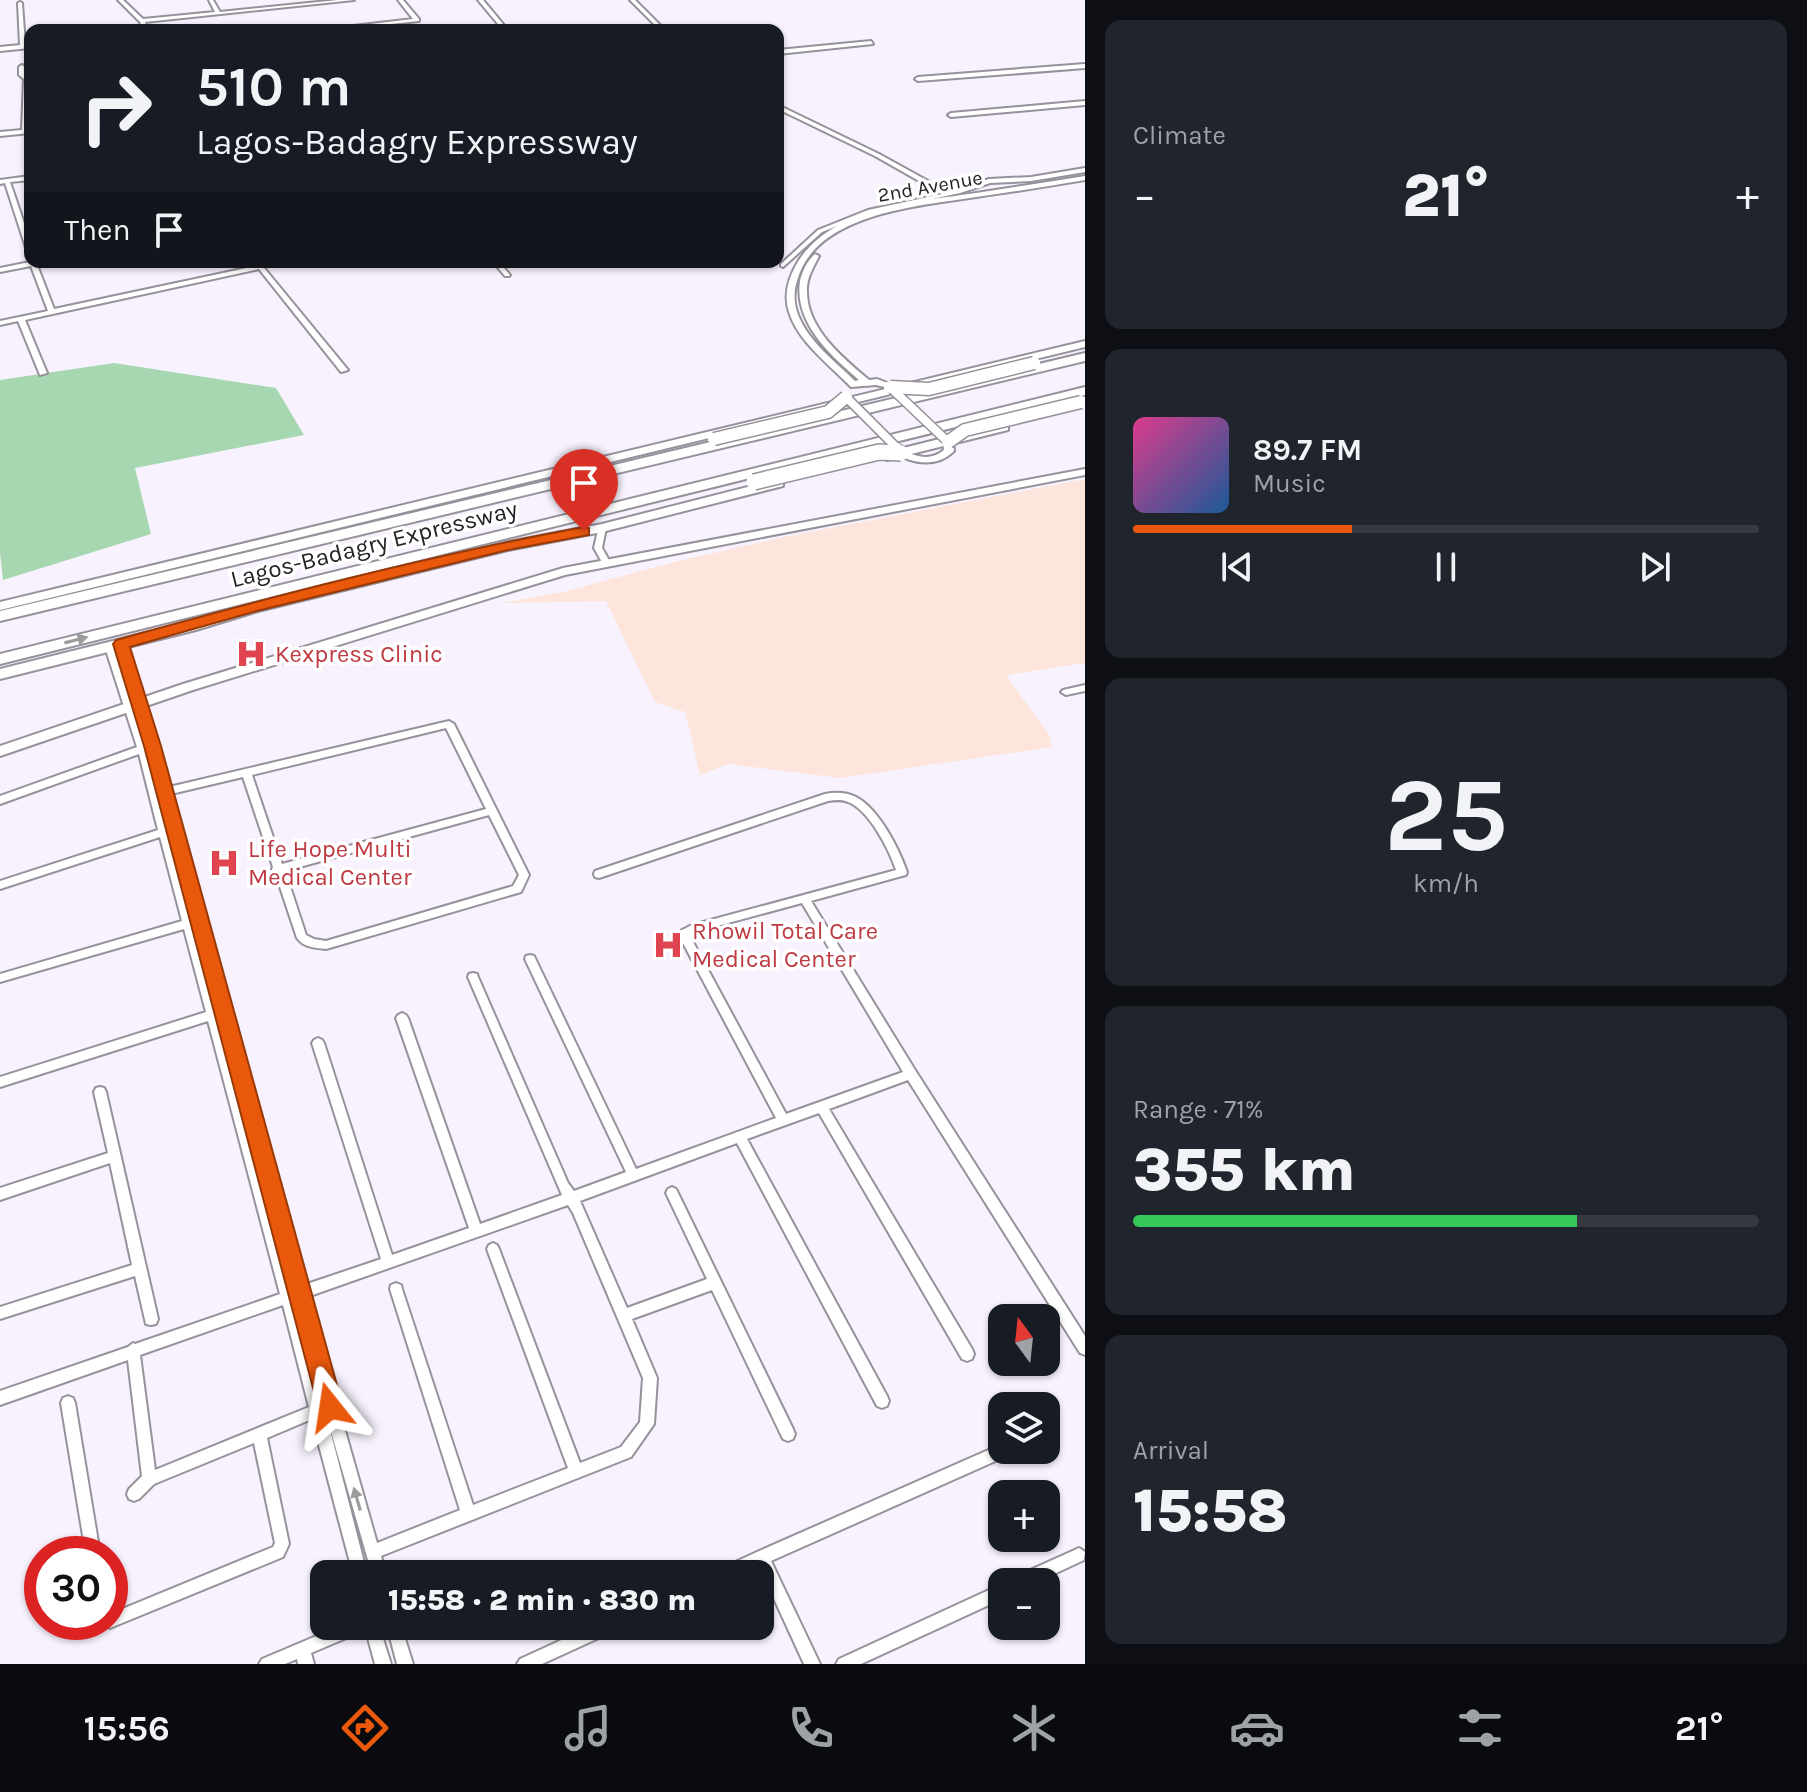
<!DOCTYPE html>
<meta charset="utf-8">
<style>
:root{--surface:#171b24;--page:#20242c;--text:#f1f3f6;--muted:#9ea1a6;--line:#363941;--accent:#ea580c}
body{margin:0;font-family:Karla,sans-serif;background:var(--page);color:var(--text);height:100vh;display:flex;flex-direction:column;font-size:30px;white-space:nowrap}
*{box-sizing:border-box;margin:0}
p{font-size:26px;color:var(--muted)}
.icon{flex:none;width:44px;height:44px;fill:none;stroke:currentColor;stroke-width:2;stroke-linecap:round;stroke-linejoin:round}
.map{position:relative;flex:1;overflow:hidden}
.details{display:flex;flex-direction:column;gap:20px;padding:20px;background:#0d0f14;width:722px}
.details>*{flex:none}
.hud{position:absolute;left:24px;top:24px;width:760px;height:244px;border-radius:16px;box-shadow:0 2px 6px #0004;background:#171b24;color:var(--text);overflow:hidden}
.needle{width:52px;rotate:345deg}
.fabs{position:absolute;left:988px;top:1304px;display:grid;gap:16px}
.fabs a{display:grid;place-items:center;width:72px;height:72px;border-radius:16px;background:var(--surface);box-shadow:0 2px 6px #0004;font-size:40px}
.speed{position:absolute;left:24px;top:1536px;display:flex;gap:16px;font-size:40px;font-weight:700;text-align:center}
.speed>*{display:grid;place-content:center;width:104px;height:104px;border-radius:50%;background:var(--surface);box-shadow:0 2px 6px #0004;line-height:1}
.speed .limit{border:12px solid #d22;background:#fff;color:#111}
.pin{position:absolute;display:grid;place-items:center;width:68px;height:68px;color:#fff;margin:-82px -34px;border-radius:50% 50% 50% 0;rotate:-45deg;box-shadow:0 0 8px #0007}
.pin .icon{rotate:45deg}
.me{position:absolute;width:88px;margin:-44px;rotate:345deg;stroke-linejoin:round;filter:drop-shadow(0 0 6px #0008)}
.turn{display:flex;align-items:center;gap:28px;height:168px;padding:0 40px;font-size:36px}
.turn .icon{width:104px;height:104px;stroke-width:2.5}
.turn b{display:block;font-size:56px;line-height:68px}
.then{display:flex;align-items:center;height:76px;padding:0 40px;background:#0003;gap:16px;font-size:30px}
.big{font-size:60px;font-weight:800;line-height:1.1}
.details .tile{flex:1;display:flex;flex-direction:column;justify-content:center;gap:12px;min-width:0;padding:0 28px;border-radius:16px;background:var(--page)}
.details .dial{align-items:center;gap:0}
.dial b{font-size:104px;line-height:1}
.song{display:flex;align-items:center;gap:24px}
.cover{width:96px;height:96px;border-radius:12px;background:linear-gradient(135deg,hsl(330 70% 55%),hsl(210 70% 35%))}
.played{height:8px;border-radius:4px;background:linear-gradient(90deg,var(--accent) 35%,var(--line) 35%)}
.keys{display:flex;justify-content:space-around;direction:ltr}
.heat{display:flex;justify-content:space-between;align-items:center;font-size:44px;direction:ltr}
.charge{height:12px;border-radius:6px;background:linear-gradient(90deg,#34c759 71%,var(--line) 0)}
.trip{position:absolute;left:310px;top:1560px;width:464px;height:80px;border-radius:16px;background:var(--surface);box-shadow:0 2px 6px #0004;font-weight:800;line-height:80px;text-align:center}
.dock{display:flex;height:128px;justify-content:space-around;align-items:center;background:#090b0e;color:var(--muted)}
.dock .icon{width:56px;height:56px}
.dock .active{color:var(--accent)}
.dock b{font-size:36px;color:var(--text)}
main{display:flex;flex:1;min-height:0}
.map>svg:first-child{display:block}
.industrial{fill:#fde5dc}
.green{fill:#a7d7b1}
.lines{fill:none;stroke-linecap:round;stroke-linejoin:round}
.minor-casing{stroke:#96919b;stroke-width:4}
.tertiary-casing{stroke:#96919b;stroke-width:4}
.secondary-casing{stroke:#96919b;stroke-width:4}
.primary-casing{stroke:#96919b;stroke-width:4}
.motorway-casing{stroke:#96919b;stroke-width:4}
.minor{fill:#fff;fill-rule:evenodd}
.tertiary{fill:#fff;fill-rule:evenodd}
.secondary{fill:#fff;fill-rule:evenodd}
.primary{fill:#fff;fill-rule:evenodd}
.motorway{fill:#fff;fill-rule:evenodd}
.tertiary-bridge-far1-casing{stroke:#96919b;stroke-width:11;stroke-linecap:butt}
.tertiary-bridge-casing{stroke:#96919b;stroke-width:13;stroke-linecap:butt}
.motorway-bridge-far1-casing{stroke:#96919b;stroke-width:15;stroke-linecap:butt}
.motorway-bridge-casing{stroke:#96919b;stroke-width:18;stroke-linecap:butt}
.tertiary-bridge-far1{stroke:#fff;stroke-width:8}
.tertiary-bridge{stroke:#fff;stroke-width:10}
.motorway-bridge-far1{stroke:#fff;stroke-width:12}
.motorway-bridge{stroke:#fff;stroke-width:15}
.oneway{fill:#9c9c9d}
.route{fill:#ea580c;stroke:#983908;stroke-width:2}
.labels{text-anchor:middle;stroke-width:7;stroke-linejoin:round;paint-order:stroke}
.far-street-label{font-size:20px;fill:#242226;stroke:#fff}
.street-label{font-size:24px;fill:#242226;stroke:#fff}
.health-label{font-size:24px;fill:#be3a42;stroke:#fff;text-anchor:start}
</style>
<main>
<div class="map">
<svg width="1085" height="1664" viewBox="0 0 1085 1664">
<rect width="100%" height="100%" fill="#f7f2fd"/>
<path class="industrial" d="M1085,479V663L1006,675L1049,735L1052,747L840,778L728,764L700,775L685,712L655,702L606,601L502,603L563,592L678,561L789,536Z"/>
<path class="green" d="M114,363L276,388L304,435L135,468L151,534L3,580L0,552V380Z"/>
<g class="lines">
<g class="minor-casing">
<path id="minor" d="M118,0H123L143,19L215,12L209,0H213L220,12L338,0H354L145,22L147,30H143L140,22Z
M398,0H403L419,19V21L335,30H319L413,19Z
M478,0H483L508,30H503Z
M630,0H635L665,30H660Z
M20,2L22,3L25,45L30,44V48L0,51V47L20,45L18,3Z
M871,41L873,44L778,54V50Z
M1085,64V68L918,81L915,79L918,77Z
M22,65L25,67V74L30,79L28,130L30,129V133L0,136V132L22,130L24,79L19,75V67Z
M1085,101V105L951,117L948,115L951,113Z
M778,105L879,154L948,192L989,179L1031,177L1085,168V172L1031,181L990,183L960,193L872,212L822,232L783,267L781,266V264L818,230L868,210L942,194L875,156L778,109Z
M30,176V180L10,182L30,241V253L27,251L5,183L0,184V180Z
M30,262L40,263L37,265L54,309L256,266V263H260L348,370L341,372L259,269L25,320L47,373L40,375L18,321L0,325V321L48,311L31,266L0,272V268Z
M493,262H499L510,275L509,276H505Z
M599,526H602L606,528L602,548L610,562L606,565L603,564L594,548Z
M121,641L125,644L158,746L169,787L449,721L454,724L529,875L521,892L326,949C315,948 303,947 297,938L275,872L272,869L273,867L243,777L171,794L304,1285L381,1259L312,1043L314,1040L318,1038L322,1040L324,1043L392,1255L469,1228L396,1018L398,1015L402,1013L406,1015L408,1018L480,1224L562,1195L468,977L469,974L473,973L477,974L478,977L568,1183L574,1191L626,1172L525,959L526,956L530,955L534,956L636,1169L776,1118L683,943L681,933L682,930L692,925L896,870C889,849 869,810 848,802C842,799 835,800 828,801L599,878L595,877L594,874L595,871L825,794C835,792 846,792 856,797C879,809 899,849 907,872L906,875L902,876L811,901L915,1070L1085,1336V1355L1080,1353L908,1080L829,1109L972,1349L974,1354L972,1359L967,1361L962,1359L819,1113L747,1139L887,1396L889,1401L887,1406L882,1408L877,1406L737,1143L580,1201L627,1308L707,1279L666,1193L668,1189L672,1187L676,1189L793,1429L795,1434L793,1439L788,1441L783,1439L712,1290L632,1319L657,1378L654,1424L631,1457L381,1556L386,1574H372L326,1414L367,1574H353L312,1419L267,1438L289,1544L283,1557L110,1628L105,1626L103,1622H110V1614L273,1547L275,1543L254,1443L154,1484L139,1499L134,1501L129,1499L127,1494L129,1489L142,1476L128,1360L0,1405V1391L128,1347L133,1343L135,1344L280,1294L208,1021L0,1087V1077L206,1012L184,929L0,982V974L182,921L160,837L0,889V881L158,830L139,754L0,804V796L137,747L105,647L106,645L109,644L113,647L147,749L291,1290L292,1289L148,746L117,644ZM446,728L486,809L282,864L252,775ZM489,815L519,875L513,886L326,941L314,939L306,935L285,871ZM802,903L903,1072L786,1114L692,940V935L695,932ZM568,1205L573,1213L643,1378L640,1422L621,1447L580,1463L499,1249L497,1245L493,1243L489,1245L487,1249L568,1468L473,1505L402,1289L401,1285L396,1283L391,1285L390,1289L460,1510L377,1543L307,1297ZM294,1301H296L323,1403L321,1402ZM283,1305L309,1407L155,1470L140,1355Z
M1085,685V691L1066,695L1061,692L1063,690Z
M100,1087L104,1088L106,1092L158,1319L156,1324L151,1325L146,1324L135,1276L0,1319V1307L132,1265L110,1163L0,1200V1188L108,1153L94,1092L96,1088Z
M68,1396L73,1398L75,1403L100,1554H86L61,1403L63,1398Z
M1002,1444V1450H1011L1009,1455L771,1561L820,1664H804L759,1566L742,1574H718L720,1569L757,1552Z
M1079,1548L1085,1552L1084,1560L1037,1582H1013L1015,1577Z
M1002,1584V1599L861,1664H836L839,1659Z
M340,1626H379L391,1664H375L365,1627L363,1631L311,1653L314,1664H298L297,1659L285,1664H259L262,1659Z
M387,1626H401L413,1664H397Z
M592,1626H616L614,1631L542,1664H517L520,1659Z"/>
</g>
<g class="tertiary-casing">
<path id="tertiary" d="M1085,176V180C1049,186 1012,192 976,197C920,206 815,213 797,281C793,293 794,306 799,317C810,343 836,362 855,381L859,380C830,355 794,323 800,281C802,271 808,260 815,254L819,256C813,268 806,279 807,292C807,329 843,358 869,380L877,379L893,385V389L876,385L851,387C830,365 798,342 789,312C783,294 789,276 799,260C837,205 916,202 976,193C1013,187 1049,182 1085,176Z
M948,439L953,442L954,451C938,467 914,465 896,453L901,450C917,456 929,462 944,450L943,442Z"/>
</g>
<g class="secondary-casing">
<path id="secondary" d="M1085,469V475L565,575L193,690L0,756V746L183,684L563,568Z"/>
</g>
<g class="primary-casing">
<path id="primary" d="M1085,341V347L0,610V602Z
M1004,423L1008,424V430L887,460L881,456L883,453Z
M779,479L783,480V486L602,532L508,550L258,611L196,630L0,679V669L193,621L255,603L508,542L602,524Z"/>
</g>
<g class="motorway-casing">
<path id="motorway" d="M1085,353V361L0,621V611Z
M1085,387V395L0,664V654Z"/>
</g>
<use href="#minor" class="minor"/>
<use href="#tertiary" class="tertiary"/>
<use href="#secondary" class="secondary"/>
<use href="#primary" class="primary"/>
<use href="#motorway" class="motorway"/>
<g class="tertiary-bridge-far1-casing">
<path id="tertiary-bridge-far1" d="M890,387L948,442
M846,397L899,450"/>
</g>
<g class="tertiary-bridge-casing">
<path id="tertiary-bridge" d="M897,448L901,453"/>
</g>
<g class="motorway-bridge-far1-casing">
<path id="motorway-bridge-far1" d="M890,387L929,389L1034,363
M714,439L828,412L846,397
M948,442L965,430L1081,402"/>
</g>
<g class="motorway-bridge-casing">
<path id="motorway-bridge" d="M754,482L879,452L901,453"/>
</g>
<use href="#tertiary-bridge-far1" class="tertiary-bridge-far1"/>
<use href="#tertiary-bridge" class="tertiary-bridge"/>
<use href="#motorway-bridge-far1" class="motorway-bridge-far1"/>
<use href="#motorway-bridge" class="motorway-bridge"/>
</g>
<defs><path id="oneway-solid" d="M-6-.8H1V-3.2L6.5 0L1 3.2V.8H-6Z" transform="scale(2)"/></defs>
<g class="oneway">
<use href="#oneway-solid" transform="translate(76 640) rotate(-14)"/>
<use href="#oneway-solid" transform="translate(357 1499) rotate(-106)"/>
</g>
<path class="route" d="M584,527L589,528V535L508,550L257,611L130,647L161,746L343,1407L339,1416L330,1420L322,1416L318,1407L144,746L113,644L116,640C270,597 426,556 584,527Z"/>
<defs>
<g id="hospital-bare" transform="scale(2.4)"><path d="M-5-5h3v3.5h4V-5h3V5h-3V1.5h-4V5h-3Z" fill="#e0444e" stroke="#fff" stroke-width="2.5" paint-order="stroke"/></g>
</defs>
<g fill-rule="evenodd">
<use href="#hospital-bare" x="251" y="654"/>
<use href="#hospital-bare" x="224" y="863"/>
<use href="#hospital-bare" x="668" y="945"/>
</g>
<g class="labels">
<g class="far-street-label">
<text transform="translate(930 186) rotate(-10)" y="7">2nd Avenue</text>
</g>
<g class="street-label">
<text transform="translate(374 544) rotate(-14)" y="8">Lagos-Badagry Expressway</text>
</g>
<g class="health-label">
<text x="275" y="662">Kexpress Clinic</text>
<text x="248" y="857">Life Hope Multi<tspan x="248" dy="28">Medical Center</tspan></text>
<text x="692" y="939">Rhowil Total Care<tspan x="692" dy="28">Medical Center</tspan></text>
</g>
</g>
</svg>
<div class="fabs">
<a><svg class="needle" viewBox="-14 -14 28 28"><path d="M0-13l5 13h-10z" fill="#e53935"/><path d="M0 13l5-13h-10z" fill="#9ea1a6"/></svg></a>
<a><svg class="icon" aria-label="layers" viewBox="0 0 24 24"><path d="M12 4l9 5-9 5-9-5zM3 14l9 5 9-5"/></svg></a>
<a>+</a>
<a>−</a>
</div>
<div class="speed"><div class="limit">30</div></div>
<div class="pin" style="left:584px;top:531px;background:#d93025"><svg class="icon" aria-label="arrive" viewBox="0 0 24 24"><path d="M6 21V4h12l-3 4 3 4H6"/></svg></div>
<svg class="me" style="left:330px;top:1407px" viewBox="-20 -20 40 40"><path d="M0-17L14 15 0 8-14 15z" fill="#ea580c" stroke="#fff" stroke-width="4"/></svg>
<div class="trip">15:58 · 2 min · 830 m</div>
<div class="hud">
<div class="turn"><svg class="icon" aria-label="right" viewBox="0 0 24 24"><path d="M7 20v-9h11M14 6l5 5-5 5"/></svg><div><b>510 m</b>Lagos-Badagry Expressway</div></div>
<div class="then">Then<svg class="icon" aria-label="arrive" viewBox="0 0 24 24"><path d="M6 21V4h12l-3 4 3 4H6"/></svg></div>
</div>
</div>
<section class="details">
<div class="tile"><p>Climate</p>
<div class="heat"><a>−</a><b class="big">21°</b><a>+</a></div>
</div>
<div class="tile">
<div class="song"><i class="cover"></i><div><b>89.7 FM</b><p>Music</p></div></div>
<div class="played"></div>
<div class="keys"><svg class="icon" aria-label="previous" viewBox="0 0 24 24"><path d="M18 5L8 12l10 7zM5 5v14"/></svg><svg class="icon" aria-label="pause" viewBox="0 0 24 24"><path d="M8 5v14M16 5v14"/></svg><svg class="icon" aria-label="next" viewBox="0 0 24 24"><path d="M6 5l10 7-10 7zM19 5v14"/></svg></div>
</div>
<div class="tile dial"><b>25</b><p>km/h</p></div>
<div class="tile"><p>Range · 71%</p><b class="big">355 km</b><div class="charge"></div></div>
<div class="tile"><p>Arrival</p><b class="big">15:58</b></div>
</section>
</main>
<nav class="dock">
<b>15:56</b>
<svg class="icon active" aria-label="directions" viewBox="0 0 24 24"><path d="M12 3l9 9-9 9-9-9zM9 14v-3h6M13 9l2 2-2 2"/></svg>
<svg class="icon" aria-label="music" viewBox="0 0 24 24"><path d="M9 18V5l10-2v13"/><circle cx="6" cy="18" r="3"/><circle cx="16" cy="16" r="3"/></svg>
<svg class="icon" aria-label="phone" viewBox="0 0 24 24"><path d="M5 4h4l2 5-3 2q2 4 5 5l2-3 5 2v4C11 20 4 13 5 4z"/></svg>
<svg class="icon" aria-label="climate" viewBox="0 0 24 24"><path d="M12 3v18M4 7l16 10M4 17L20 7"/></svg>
<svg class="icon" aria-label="car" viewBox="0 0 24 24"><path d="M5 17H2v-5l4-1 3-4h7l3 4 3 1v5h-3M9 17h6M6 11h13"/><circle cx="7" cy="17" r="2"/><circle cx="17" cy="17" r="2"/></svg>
<svg class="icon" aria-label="filters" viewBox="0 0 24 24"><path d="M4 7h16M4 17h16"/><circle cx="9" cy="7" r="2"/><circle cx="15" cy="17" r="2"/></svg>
<b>21°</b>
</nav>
